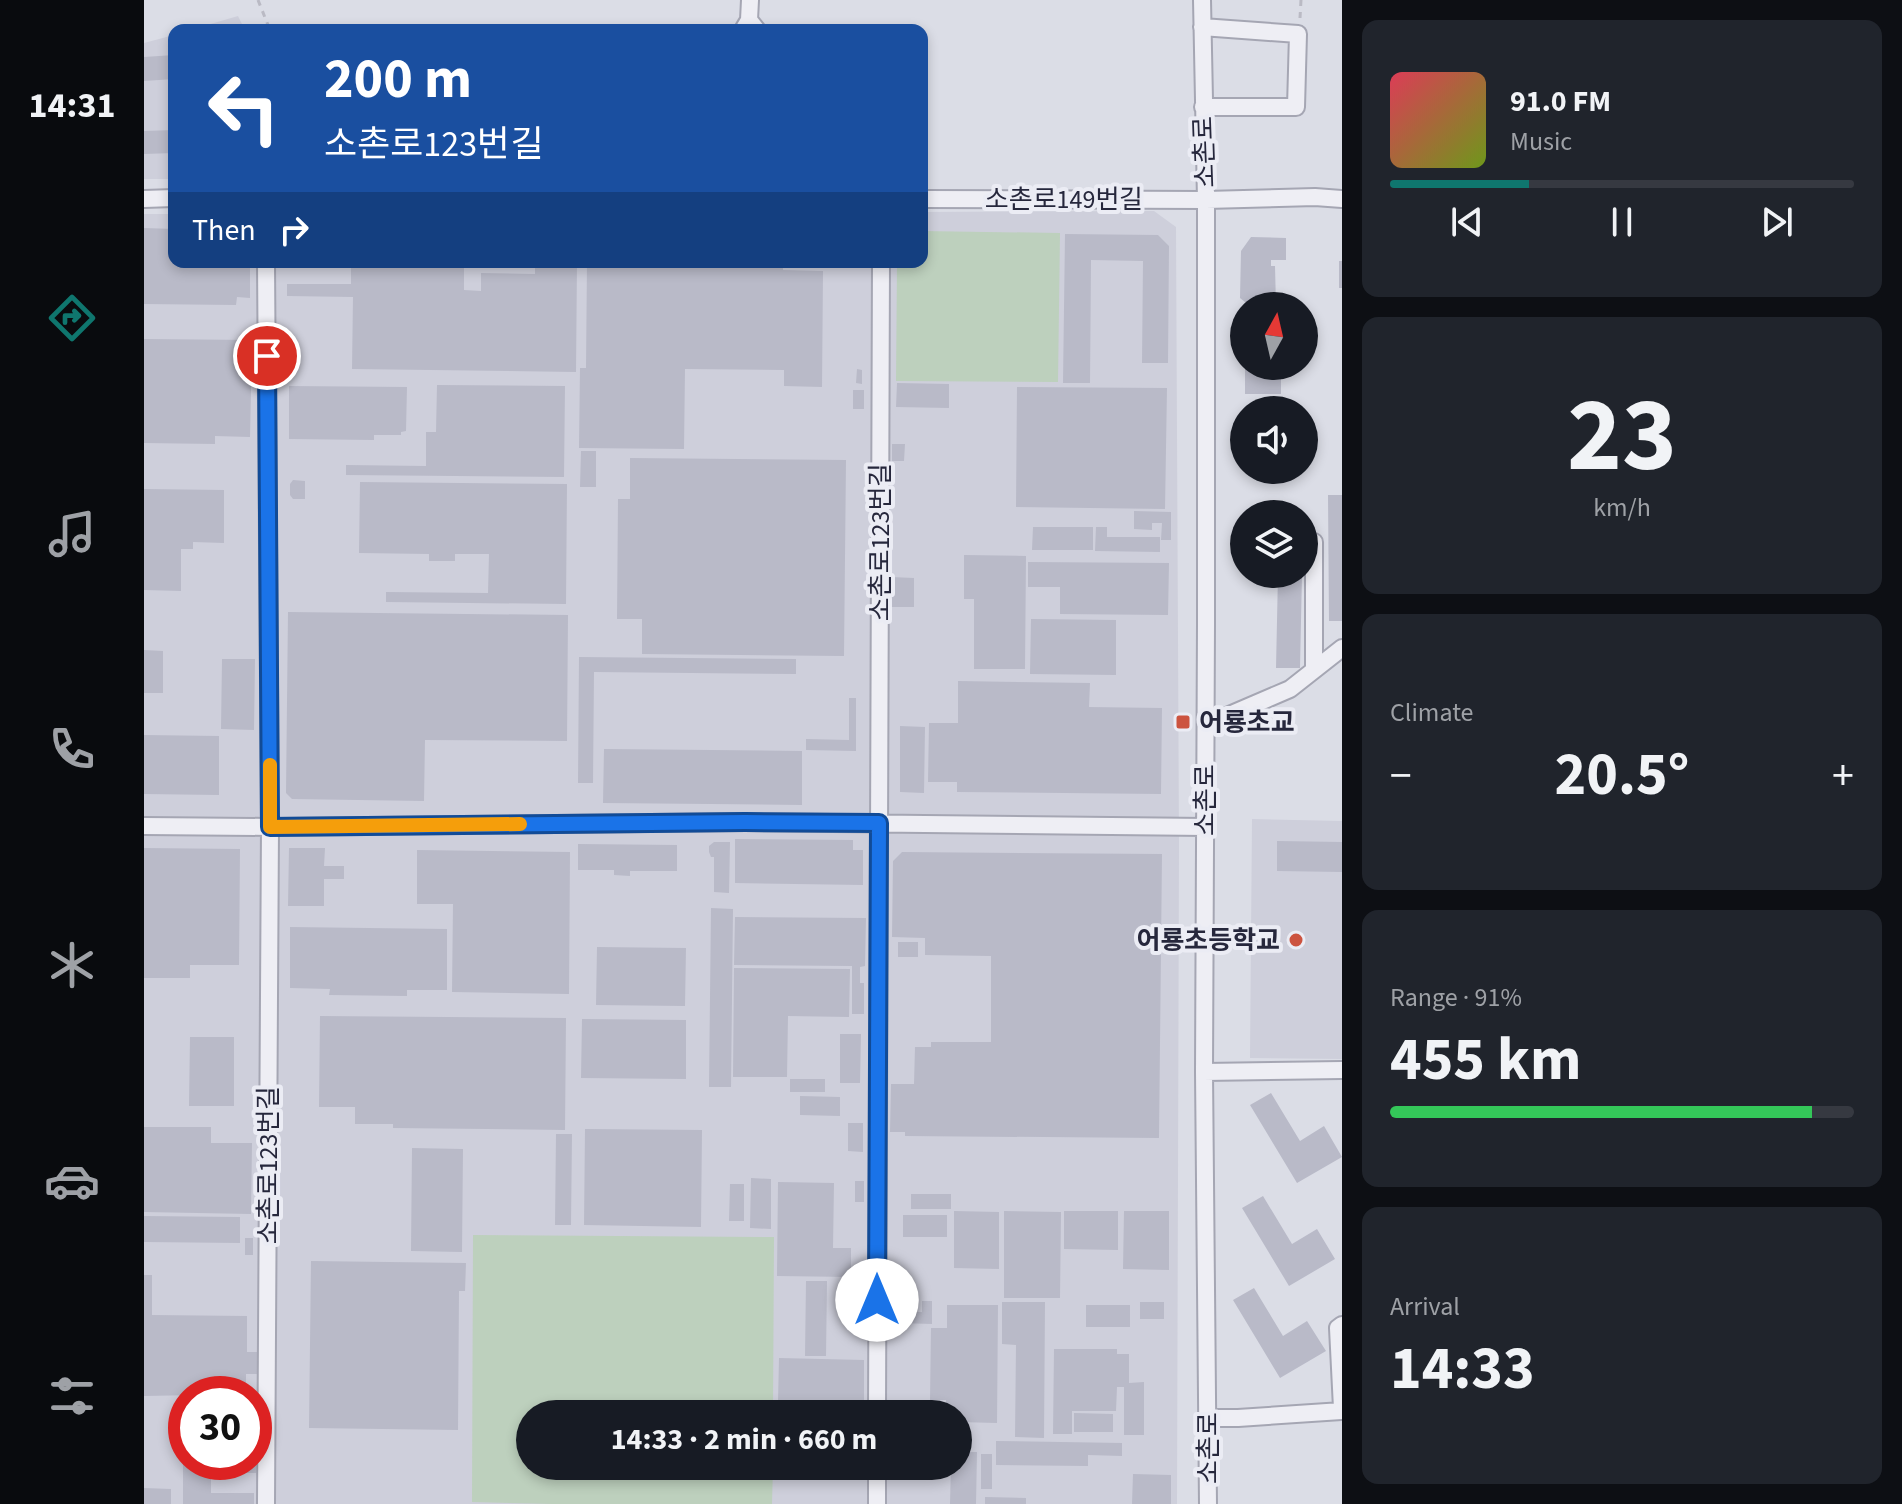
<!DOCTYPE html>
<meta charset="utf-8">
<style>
:root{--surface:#171b24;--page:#20242c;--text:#f1f3f6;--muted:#9ea1a6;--line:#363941;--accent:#0f766e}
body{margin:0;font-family:"Source Sans 3","Noto Sans KR",sans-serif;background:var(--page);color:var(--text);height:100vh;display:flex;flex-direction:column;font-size:30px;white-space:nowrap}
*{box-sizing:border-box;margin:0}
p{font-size:26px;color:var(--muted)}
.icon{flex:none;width:44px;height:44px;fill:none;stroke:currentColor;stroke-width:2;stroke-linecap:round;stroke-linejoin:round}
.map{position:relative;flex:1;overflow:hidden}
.details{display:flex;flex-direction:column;gap:20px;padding:20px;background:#0d0f14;width:560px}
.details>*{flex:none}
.top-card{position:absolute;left:24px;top:24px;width:760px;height:244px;border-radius:16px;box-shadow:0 4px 12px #0003;background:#1a4fa0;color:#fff;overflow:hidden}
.needle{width:52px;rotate:8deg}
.buttons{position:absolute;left:1086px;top:292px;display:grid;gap:16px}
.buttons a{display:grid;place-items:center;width:88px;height:88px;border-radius:50%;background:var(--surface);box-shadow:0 4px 12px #0003;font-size:40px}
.speed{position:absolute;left:24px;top:1376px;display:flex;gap:16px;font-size:40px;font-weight:700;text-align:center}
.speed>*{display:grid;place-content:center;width:104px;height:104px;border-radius:50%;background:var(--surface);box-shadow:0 4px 12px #0003;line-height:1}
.speed .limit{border:12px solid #d22;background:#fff;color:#111}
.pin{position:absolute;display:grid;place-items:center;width:68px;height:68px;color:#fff;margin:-34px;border:4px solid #fff;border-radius:50%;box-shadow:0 2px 8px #0007}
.me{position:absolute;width:88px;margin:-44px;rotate:0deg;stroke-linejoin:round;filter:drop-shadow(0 0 6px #0008)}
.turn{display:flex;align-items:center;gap:28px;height:168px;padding:0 24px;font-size:36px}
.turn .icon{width:104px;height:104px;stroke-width:2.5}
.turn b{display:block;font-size:56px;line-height:68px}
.then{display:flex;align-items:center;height:76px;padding:0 24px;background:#0003;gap:16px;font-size:30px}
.big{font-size:60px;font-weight:700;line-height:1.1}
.details .tile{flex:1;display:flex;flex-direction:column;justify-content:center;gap:12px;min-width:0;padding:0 28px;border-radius:16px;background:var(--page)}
.details .dial{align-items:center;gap:0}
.dial b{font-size:104px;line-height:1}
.song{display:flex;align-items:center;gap:24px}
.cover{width:96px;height:96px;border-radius:12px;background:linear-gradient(135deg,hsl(350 70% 55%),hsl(80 70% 35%))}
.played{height:8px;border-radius:4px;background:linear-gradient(90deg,var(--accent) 30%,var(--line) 30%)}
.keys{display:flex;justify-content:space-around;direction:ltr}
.heat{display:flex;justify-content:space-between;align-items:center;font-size:44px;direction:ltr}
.charge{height:12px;border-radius:6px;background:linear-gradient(90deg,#34c759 91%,var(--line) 0)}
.trip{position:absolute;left:372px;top:1400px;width:456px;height:80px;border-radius:40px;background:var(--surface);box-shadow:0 4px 12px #0003;font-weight:700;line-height:80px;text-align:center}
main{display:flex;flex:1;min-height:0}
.dock{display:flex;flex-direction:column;width:144px;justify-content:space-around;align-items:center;background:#090b0e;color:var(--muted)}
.dock .icon{width:56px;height:56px}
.dock .current{color:var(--accent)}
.dock b{font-size:36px;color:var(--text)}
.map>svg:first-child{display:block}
.built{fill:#cecfdb;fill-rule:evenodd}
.green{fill:#bdd0bd}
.building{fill:#b9bac8}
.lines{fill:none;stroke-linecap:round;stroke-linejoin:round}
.minor-casing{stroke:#a5a6b3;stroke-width:20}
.path{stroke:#babac4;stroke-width:3;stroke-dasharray:6 6;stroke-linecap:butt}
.minor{stroke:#eeeef4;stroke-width:16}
.route-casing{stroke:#114b97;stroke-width:20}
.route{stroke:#1a73e8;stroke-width:14}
.slow{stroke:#f59e0b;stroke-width:14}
.poi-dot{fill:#cc533f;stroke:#ebecf4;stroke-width:3}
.labels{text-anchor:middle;stroke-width:8;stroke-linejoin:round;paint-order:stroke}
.street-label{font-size:26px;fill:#26273c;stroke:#ebecf4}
.poi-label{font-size:26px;font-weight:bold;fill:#26273c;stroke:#ebecf4;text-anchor:start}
</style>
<main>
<nav class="dock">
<b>14:31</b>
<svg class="icon current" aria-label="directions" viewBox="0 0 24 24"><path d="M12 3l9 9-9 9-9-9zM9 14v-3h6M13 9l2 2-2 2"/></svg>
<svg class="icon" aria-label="music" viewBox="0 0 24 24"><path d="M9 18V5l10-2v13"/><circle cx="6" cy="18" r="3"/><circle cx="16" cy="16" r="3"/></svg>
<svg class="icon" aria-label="phone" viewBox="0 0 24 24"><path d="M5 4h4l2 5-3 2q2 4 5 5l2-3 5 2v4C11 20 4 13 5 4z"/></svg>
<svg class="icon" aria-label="climate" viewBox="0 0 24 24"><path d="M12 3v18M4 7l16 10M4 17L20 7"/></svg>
<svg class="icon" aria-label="car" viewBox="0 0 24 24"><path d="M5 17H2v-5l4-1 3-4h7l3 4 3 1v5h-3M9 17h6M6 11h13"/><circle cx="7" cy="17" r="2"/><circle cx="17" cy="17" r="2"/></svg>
<svg class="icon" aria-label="filters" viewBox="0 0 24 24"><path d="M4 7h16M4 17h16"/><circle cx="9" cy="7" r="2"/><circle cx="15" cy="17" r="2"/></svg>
</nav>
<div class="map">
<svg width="1198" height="1504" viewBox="0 0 1198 1504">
<rect width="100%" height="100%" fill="#dbdde6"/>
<path class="built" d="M94,16L101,30H46Z
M30,35V179H0V43Z
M1010,211L1032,227L1035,845L1033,1504H0V214H30V262H778V212ZM42,1394H110V1462H42ZM386,1414H814V1466H386Z
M1108,819L1198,821V1059L1106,1058Z"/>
<path class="green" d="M778,231L916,233L914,382L752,381L753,262H778Z
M329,1235L630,1237L629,1414H386V1466H629L628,1504H408L328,1502Z"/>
<path class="building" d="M30,55V79L0,81V57Z
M30,130V153L0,154V131Z
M0,228L30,229V262H106V298L93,297L92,305L0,304Z
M921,234L1014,235L1025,246L1024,363H998L999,261L947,260L946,383H919Z
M1107,237L1142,238V260H1127V266H1131L1132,306L1109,305V302H1101L1096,298L1097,251Z
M1195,261H1198V288H1195Z
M207,262H320V290L337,291V273L391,274V262H433L432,372L208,369L209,297L143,296V284H207Z
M443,262H639V270L679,271L678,387L640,386V370L541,369L540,449L435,448L436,368H442Z
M0,339L108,340L106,437L71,436V444L0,443Z
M1101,366H1137V394H1101Z
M713,369L718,370V384L712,383Z
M753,383L805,384V408L752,407Z
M293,385L421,386L420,477L202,475V465L282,466V432H292Z
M145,386L263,387L262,431L257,432V435H230V440L145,439Z
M873,387L1023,388L1021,509L872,507Z
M709,390H720V409H709Z
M748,444H761L760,461H748Z
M437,451H452V487H436Z
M486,458L702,460L700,656L498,654V619H473L474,499H486Z
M149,480L161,481V499H149L146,495V484Z
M216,482L423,484L422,604L242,602V592L344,593L345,554H311V561H285V554L215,553Z
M0,489L80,490V543L49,542V549H37V591L0,590Z
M1184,495H1198V621H1185Z
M990,511L1027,512V540H1017L1018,523H1008V530L990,529Z
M889,527H949V550H888Z
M952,527H963V537H1016V552L951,551Z
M820,555L882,556L881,669H830V599H820Z
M884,562L1025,563L1024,615L916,614V587H884Z
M1134,574H1158L1156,668H1132Z
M747,577L770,578V607H747Z
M144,612L424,615L423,741L281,740L280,801L148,799L142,793Z
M887,619L972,620V675L886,674Z
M0,650L19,651V693H0Z
M435,657L652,659V674L450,672L449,783H434Z
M78,659H111L110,730L77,729Z
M814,681L946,683L945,707L1018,708L1017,794L813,792V782H784L785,723H814Z
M705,698H712V751L662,750V739L705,740Z
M756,726L781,727L780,793L756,792Z
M0,735L75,736V795L0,794Z
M460,749L658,751V805L459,803Z
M591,839L709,840V850H719V885L591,883Z
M1133,841L1198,842V872L1133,871Z
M570,842H586L585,893L570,892V857H567L565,852V846Z
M434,844L533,845V871H486V876L470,875V870H434Z
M0,848L96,849L95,965H46V978H0Z
M145,848H181L180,866H200V879H180V906H144Z
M273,850L426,852L425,994L308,992L309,904H273Z
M758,852L1018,854L1015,1138L761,1136V1132H746L747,1084H770L771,1047H787V1042H847V956L781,955V938L748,937L749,861Z
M567,908L589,909L587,1087H565Z
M591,917L722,918L721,966L716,967V983H720V1014H708V966L590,965Z
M146,927L303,929V990H263V996L185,995L186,989L146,988Z
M754,942H774V957H754Z
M453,947L542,948L541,1006L452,1005Z
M590,968L706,969L705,1017L644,1016L643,1077H589Z
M176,1016L422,1018L421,1130L249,1128V1124H211V1107H175Z
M438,1019L542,1020V1079L437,1078Z
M696,1034H717L716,1083H696Z
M46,1037H90V1106H45Z
M646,1079H681V1092H646Z
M1127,1093L1156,1141L1180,1126L1198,1157L1153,1183L1106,1105Z
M656,1096L696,1097V1116L656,1115Z
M704,1123H719V1152L704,1151Z
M0,1127H67V1143H108L107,1214L0,1212Z
M441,1129L558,1130L557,1227L440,1225Z
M412,1134H428L427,1225H411Z
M268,1148L319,1149L318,1252L267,1251Z
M607,1178L627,1179V1229L606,1228Z
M711,1181H720V1202H711Z
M634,1182L690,1183L689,1248H707V1277L633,1276Z
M586,1184H600V1221H585Z
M767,1194H807V1209H767Z
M1119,1196L1148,1244L1173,1229L1191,1259L1145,1286L1098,1208Z
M810,1211L855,1212V1269L810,1268Z
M860,1211L917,1212L916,1298H860Z
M920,1211H974V1250L920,1249Z
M980,1211H1025V1270L979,1269Z
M759,1215H803V1237H759Z
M0,1216L96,1217V1243L0,1242Z
M101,1238H109V1255H101Z
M167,1261L322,1263L321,1291H315L314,1430L165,1428Z
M0,1275H8V1315L103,1316V1352H113V1374H102V1394L0,1396Z
M662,1281H683L682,1356H661Z
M1110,1288L1139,1336L1163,1321L1182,1351L1136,1378L1089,1300Z
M755,1301H765V1312H778V1301H788V1324L755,1323Z
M858,1302H901L900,1438L871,1437L872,1345L858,1344Z
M996,1302H1020V1319H996Z
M803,1305H854L853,1423L814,1422V1414H802V1400H786L787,1328H803Z
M942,1305H986V1327H942Z
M910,1349H973V1354H985V1383L1000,1382V1435H980V1387H973L972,1411H928V1434H909Z
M635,1358L720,1360V1402H634Z
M930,1413L969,1414V1432H930Z
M852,1441L978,1443V1456L944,1455V1466L852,1465Z
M814,1452H833L832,1504H806L807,1466H814Z
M837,1454H848V1489H837Z
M39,1462H67V1493H110V1504H39Z
M99,1462H112V1473H98Z
M632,1466H719V1473L632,1472Z
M747,1466H779V1472H765V1479H747Z
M989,1474L1027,1475V1504H988Z
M0,1488L27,1489V1504H0Z
M841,1497L882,1498V1504H841Z"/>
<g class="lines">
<g class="minor-casing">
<path id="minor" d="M1058,0L1062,200V624L1060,1072L1064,1504
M605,20L606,0
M1058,27L1154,34L1152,107H1059
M599,30L605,20L613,30
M0,199L30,198
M778,199L1062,200L1171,197L1198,199
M1170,669V542
M1062,725L1146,689L1198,648
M0,826L126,827L601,822L1062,827
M1060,1072L1198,1070
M1198,1325L1194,1328L1198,1408
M733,1414L737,262
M1063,1418H1094L1198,1411
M733,1466V1504
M122,1504L126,827L122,262"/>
</g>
<path class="path" d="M114,0L126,30
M1156,18L1157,0"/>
<use href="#minor" class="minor"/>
</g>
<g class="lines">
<g class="route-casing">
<path id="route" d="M123,356L126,827L601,822L735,823L733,1300"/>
</g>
<use href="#route" class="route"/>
<path class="slow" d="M126,765V827L376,824"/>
</g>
<g class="poi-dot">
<rect x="1031" y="714" width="16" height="16" rx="4"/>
<circle cx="1152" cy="940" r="8"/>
</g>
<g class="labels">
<g class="street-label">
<text transform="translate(1060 152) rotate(-92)" y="9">소촌로</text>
<text x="920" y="208">소촌로149번길</text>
<text transform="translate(736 542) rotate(-90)" y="9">소촌로123번길</text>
<text transform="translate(1061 800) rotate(-90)" y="9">소촌로</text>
<text transform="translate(124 1165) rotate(-90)" y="9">소촌로123번길</text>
<text transform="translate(1064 1448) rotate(-90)" y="9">소촌로</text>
</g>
<g class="poi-label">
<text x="1055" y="731">어룡초교</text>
<text x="1136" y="949" text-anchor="end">어룡초등학교</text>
</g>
</g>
</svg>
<div class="buttons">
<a><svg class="needle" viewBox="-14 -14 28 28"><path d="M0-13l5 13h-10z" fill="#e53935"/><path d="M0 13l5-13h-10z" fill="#9ea1a6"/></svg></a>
<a><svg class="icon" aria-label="sound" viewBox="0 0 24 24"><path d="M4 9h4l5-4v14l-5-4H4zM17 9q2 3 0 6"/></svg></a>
<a><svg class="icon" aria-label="layers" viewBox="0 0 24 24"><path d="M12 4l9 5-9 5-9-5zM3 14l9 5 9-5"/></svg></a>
</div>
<div class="speed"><div class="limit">30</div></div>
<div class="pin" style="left:123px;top:356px;background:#d93025"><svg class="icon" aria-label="arrive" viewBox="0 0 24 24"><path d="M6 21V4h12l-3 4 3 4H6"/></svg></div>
<svg class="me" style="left:733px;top:1300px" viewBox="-20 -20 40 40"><circle r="19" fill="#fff"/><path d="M0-13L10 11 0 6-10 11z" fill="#1a73e8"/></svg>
<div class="trip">14:33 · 2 min · 660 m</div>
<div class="top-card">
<div class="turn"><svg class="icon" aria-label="left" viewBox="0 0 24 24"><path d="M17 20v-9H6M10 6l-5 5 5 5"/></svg><div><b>200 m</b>소촌로123번길</div></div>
<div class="then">Then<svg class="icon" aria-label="right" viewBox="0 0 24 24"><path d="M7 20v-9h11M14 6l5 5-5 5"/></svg></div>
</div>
</div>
<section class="details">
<div class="tile">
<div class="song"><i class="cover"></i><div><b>91.0 FM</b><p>Music</p></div></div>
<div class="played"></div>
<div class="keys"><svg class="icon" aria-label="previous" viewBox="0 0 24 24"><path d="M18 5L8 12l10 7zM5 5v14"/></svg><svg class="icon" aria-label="pause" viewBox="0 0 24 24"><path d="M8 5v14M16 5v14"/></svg><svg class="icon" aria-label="next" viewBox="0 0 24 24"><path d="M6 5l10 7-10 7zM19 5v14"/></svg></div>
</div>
<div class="tile dial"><b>23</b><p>km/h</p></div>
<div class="tile"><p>Climate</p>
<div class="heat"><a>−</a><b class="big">20.5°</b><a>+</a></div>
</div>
<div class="tile"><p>Range · 91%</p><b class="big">455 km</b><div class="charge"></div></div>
<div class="tile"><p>Arrival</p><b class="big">14:33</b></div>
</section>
</main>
